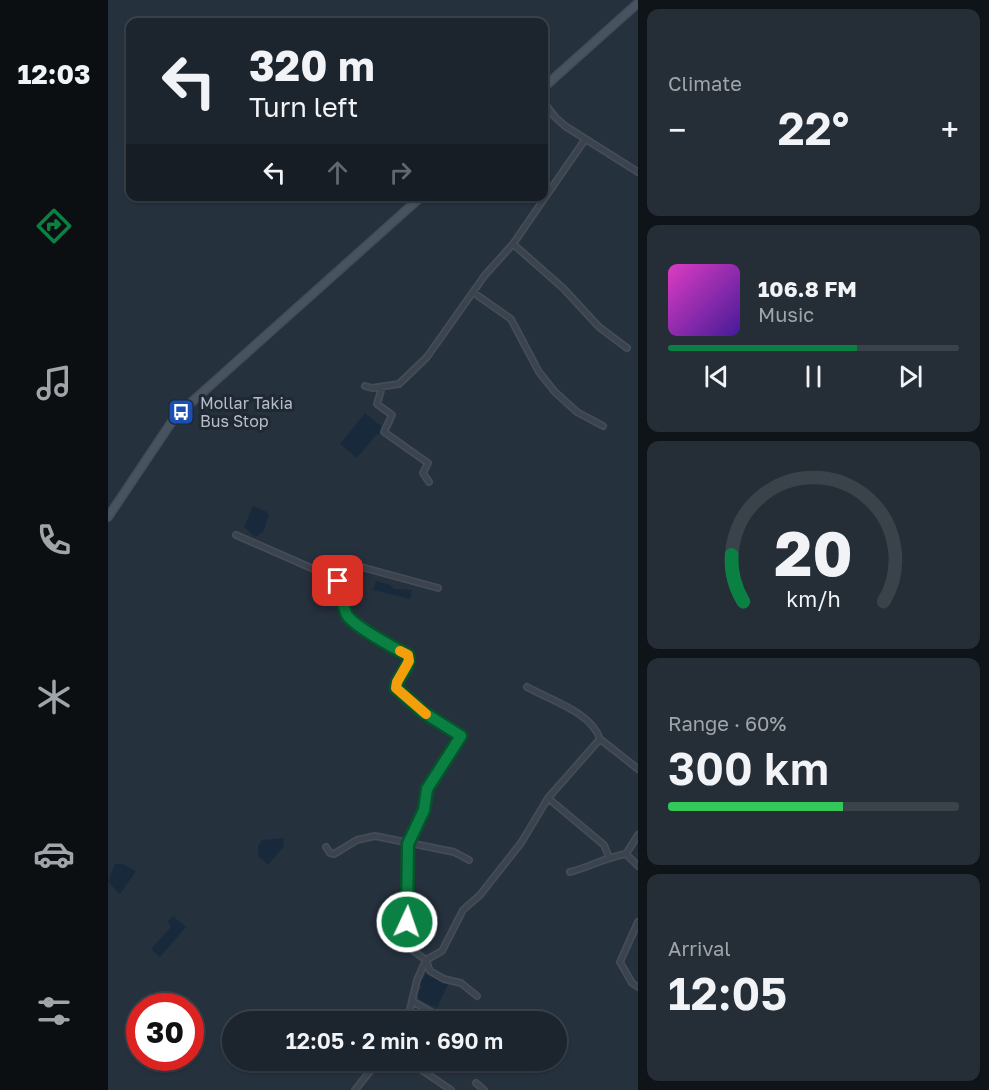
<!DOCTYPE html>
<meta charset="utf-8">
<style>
:root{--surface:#1c252e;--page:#252d36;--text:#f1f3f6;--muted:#a0a5aa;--line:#3a424a;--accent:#0b8043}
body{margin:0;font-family:"Golos Text",sans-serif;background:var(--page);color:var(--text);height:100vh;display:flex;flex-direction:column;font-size:22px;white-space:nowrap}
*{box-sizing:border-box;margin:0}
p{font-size:20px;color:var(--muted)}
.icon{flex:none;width:33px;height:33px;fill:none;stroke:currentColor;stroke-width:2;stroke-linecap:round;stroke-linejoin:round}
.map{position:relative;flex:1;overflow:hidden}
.panel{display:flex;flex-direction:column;gap:9px;padding:9px;background:#0f1419;width:351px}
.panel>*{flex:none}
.top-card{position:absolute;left:18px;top:18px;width:422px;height:183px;border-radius:12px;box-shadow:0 2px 4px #0004,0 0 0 2px var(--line);background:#1c252e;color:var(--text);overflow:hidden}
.speed{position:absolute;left:18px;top:993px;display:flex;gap:12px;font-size:30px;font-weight:700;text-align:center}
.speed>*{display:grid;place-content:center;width:78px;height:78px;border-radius:50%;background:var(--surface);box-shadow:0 2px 4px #0004,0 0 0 2px var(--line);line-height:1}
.speed .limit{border:9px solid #d22;background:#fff;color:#111}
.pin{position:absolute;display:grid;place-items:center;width:51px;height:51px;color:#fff;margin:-26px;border-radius:12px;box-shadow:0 3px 9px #0006}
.me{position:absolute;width:66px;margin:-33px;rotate:3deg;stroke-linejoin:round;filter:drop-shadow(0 0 4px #0008)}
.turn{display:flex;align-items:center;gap:21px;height:126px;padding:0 24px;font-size:27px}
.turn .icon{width:78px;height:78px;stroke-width:2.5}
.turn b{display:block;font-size:42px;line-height:51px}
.lanes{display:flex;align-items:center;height:57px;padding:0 24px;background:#0003;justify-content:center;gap:30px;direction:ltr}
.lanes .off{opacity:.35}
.big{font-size:45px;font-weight:600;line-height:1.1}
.panel .widget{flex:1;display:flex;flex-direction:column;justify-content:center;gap:9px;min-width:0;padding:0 21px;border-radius:12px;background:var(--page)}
.panel .dial{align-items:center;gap:0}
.dial svg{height:156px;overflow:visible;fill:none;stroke:var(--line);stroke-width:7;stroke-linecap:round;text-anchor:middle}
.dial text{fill:var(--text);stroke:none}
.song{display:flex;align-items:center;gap:18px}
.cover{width:72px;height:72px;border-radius:9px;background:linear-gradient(135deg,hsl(310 70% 55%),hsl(260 70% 35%))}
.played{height:6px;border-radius:3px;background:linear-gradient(90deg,var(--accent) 65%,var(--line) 65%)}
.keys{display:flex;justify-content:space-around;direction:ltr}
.heat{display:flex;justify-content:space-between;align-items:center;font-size:33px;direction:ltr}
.charge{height:9px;border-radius:4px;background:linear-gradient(90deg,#34c759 60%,var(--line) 0)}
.trip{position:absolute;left:114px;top:1011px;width:345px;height:60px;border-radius:30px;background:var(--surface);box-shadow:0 2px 4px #0004,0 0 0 2px var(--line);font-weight:600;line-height:60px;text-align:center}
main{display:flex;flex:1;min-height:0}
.menu{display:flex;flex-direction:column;width:108px;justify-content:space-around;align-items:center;background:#0b0f12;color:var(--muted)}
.menu .icon{width:42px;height:42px}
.menu .selected{color:var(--accent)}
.menu b{font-size:27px;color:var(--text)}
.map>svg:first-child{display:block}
.water{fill:#19293c}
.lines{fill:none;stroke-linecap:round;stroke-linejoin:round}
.minor-casing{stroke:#434c57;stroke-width:8}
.secondary-casing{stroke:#434c57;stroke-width:10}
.minor{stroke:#3a434e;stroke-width:4.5}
.secondary{stroke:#485361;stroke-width:7}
.route-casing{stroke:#07532c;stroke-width:15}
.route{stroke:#0b8043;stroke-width:10}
.slow{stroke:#f59e0b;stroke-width:10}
.labels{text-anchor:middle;stroke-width:6;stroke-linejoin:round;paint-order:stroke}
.poi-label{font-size:16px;fill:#b6bec9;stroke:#1f2833;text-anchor:start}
</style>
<main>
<nav class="menu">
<b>12:03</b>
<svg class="icon selected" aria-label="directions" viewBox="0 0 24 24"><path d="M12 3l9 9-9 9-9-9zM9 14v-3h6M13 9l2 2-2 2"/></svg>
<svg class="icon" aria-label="music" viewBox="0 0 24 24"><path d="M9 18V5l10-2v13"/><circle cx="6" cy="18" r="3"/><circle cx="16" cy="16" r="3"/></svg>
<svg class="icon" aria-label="phone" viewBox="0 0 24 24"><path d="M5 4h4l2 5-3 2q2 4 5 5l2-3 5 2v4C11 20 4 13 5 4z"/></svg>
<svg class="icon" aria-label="climate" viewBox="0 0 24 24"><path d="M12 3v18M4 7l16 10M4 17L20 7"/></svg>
<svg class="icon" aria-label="car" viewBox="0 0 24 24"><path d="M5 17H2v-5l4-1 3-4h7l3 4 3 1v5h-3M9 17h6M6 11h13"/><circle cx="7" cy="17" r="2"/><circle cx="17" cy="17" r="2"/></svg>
<svg class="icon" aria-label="filters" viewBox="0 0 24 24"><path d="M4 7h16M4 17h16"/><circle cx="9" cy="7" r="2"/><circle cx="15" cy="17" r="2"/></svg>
</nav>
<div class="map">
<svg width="530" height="1090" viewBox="0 0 530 1090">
<rect width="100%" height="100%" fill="#26313e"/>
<path class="water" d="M257,413L273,426V434L268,435L249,458L232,444Z
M145,506L159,512L161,515L155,532L147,537L136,527Z
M268,581L282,585L286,589L304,590L302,599L265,590Z
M175,838L176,846L160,865L150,856V846L154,840Z
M7,864H15L28,871L12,894L0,882Z
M65,916L78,927L52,957L43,949L63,927L60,921Z
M320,972L341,982L329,1008L312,1000L309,993L314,987L310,984Z"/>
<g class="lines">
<g class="minor-casing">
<path id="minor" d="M435,101L447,117L457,126L530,172
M405,244L455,288L491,327L519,348
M366,293L403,319L431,372L447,392L469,412L495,426
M257,386L264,388L291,384L319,357L377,275L405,244L476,141
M274,387L269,404L284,415L276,432L320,463L315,473L321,482
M128,535L233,581
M330,588L246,565L233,581L239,615L262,633L300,655C303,668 289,675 288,688L315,713L353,737L319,789L316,810L300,844L301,904L297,941L299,946L318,960L322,971L336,979L353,983L369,996
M419,687C442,700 483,712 492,739
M440,798L496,845L501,857
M218,847L222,853L226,854L249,840L267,836L346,852L361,860
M518,854L530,835
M462,872C482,867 498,857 518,854L530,866
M530,922L512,962L524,983L530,987
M304,1001L341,1022
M299,1022L309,980L318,960L334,951L355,910L372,895L413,843L440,798L492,739L530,769
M299,1060L343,1090
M368,1083L376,1090
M247,1090L271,1060"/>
</g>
<g class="secondary-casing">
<path id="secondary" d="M435,88L530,3
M0,517L67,417L314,196"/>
</g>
<use href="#minor" class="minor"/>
<use href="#secondary" class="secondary"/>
</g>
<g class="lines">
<g class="route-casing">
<path id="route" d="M230,581H233C234,591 234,606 239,615C247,627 286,648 300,655C303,669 289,675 288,688L315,712L353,736L319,789L316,810L300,844L299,922"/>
</g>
<use href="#route" class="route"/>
<path class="slow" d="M292,651L300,655L301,661L289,682L288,688L318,714"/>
</g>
<defs>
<g id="bus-square" transform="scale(1.35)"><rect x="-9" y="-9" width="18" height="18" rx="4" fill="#1a4fb4" stroke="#1f2833"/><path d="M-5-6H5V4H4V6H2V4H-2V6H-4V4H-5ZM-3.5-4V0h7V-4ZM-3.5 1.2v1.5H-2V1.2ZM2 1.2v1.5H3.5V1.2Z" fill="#fff"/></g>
</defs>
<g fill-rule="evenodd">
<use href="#bus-square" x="73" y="412"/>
</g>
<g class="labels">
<g class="poi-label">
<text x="92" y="409">Mollar Takia<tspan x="92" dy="18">Bus Stop</tspan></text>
</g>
</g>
</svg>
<div class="speed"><div class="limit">30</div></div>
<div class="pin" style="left:230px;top:581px;background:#d93025"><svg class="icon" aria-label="arrive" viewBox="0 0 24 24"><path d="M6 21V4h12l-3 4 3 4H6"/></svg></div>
<svg class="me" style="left:299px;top:922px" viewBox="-20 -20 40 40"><circle r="17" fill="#0b8043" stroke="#fff" stroke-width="3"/><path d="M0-11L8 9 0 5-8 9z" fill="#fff"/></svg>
<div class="trip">12:05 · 2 min · 690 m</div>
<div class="top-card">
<div class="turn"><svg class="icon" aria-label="left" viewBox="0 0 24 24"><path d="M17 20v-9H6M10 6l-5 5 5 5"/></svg><div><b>320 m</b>Turn left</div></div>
<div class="lanes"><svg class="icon" aria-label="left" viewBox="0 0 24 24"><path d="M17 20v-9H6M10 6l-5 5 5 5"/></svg><svg class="icon off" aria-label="ahead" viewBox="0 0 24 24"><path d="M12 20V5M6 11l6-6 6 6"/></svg><svg class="icon off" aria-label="right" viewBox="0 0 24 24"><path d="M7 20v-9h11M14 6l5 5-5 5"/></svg></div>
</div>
</div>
<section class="panel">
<div class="widget"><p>Climate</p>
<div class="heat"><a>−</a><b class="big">22°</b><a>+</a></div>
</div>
<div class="widget">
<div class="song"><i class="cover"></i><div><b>106.8 FM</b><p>Music</p></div></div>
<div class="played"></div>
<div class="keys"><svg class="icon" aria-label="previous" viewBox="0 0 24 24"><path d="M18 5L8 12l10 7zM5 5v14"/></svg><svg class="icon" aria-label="pause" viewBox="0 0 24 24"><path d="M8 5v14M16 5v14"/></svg><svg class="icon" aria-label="next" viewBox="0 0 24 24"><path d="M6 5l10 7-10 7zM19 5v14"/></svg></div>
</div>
<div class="widget dial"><svg viewBox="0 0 100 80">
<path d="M14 69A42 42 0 1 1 86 69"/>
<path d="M14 69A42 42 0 0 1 8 45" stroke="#0b8043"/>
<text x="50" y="56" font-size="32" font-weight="700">20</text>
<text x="50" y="72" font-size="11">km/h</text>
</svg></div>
<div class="widget"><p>Range · 60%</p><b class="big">300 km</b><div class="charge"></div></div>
<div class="widget"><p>Arrival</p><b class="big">12:05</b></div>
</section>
</main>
